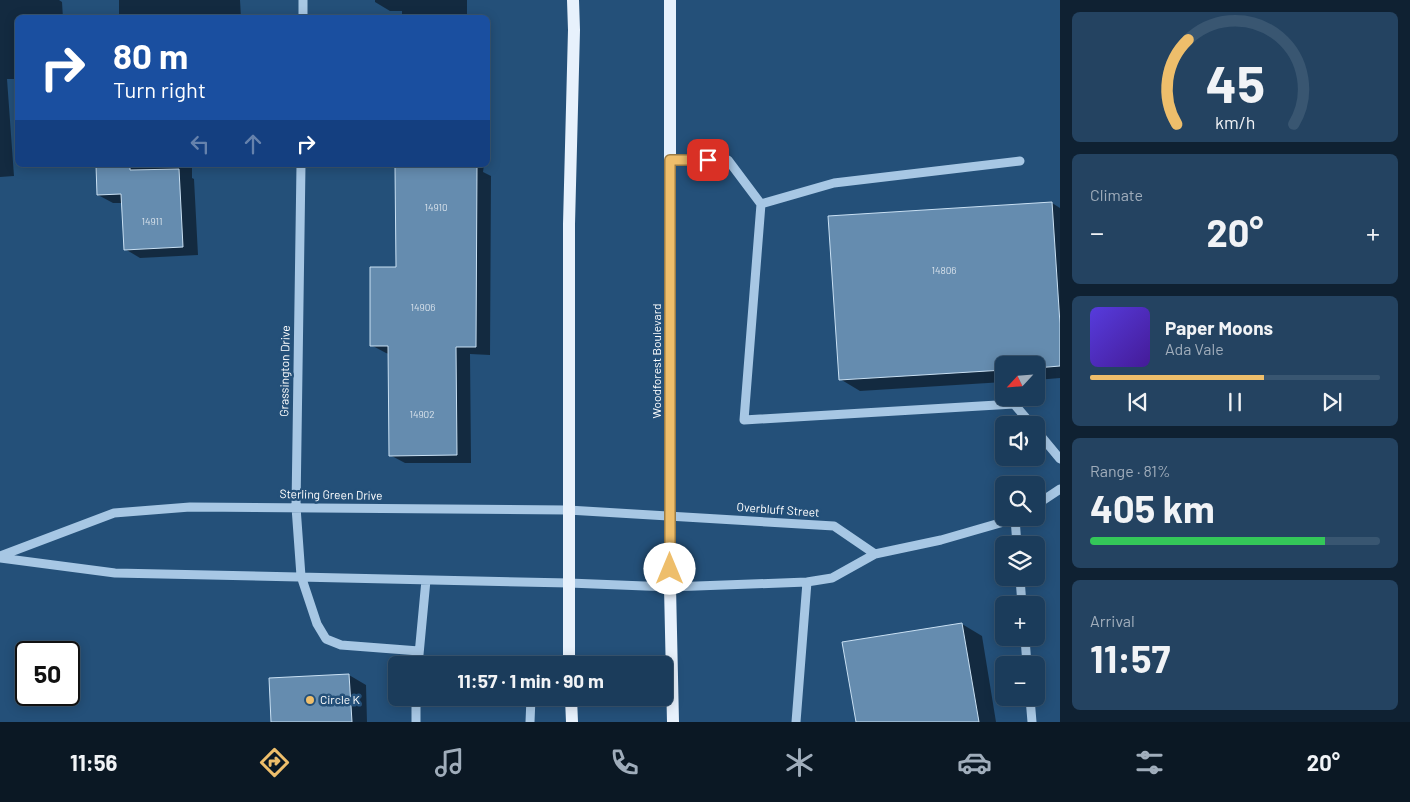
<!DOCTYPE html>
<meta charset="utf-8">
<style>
:root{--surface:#1b3c5b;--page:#244361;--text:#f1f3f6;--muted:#a0adbb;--line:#395671;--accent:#eebe6b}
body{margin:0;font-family:Barlow,sans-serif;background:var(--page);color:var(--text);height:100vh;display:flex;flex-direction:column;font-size:19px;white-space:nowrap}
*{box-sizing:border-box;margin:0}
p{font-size:16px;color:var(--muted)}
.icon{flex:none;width:28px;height:28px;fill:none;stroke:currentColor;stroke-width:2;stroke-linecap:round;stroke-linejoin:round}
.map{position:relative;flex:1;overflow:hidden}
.details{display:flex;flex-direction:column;gap:12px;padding:12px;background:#0f2132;width:350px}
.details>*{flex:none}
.guide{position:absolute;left:15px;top:15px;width:475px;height:152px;border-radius:8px;box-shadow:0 2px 12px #0003,0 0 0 1px var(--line);background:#1a4fa0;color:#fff;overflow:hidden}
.needle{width:32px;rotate:244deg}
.buttons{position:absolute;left:995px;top:356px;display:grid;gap:10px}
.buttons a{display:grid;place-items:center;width:50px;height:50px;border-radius:8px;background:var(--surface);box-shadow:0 2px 12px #0003,0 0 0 1px var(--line);font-size:25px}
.speed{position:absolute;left:15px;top:641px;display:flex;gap:10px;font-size:25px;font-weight:700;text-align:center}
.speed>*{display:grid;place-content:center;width:65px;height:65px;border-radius:50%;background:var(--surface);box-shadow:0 2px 12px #0003,0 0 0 1px var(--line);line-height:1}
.speed .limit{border:2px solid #111;border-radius:8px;background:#fff;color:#111}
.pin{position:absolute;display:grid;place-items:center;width:42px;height:42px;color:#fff;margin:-21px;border-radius:10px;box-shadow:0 2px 8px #0006}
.me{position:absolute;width:55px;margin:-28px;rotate:0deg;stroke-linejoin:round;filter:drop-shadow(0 0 4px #0008)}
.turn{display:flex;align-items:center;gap:18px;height:105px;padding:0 15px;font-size:22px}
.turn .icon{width:65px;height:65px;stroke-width:2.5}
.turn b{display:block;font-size:35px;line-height:42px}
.lanes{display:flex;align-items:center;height:48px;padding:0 15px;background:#0003;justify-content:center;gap:25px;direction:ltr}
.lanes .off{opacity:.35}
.big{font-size:38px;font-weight:700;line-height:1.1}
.details .widget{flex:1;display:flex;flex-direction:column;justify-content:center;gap:8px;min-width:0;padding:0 18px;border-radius:8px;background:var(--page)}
.details .dial{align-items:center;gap:0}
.dial svg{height:130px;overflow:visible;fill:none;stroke:var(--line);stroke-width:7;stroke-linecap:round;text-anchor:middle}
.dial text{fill:var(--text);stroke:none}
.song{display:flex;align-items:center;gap:15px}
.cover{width:60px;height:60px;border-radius:8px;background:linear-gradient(135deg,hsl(250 70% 55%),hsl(260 70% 35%))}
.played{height:5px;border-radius:2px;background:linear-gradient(90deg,var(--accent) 60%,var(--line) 60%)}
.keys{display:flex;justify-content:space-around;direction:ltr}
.heat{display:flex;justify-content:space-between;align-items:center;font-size:28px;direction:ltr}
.charge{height:8px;border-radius:4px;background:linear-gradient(90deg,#34c759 81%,var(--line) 0)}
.trip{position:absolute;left:388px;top:656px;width:285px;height:50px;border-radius:8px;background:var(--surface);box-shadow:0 2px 12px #0003,0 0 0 1px var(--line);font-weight:700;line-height:50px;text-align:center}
.menu{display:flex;height:80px;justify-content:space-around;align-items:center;background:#0b1824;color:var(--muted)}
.menu .icon{width:35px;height:35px}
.menu .selected{color:var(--accent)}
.menu b{font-size:22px;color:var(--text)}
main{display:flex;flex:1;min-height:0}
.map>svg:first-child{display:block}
.shadow{fill:#0007}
.building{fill:#658caf;stroke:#c9e0f3}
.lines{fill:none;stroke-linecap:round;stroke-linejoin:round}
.minor{stroke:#a7c7e4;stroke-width:9}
.major{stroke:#e7f1fc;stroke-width:12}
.route-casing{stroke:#9b7c46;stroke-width:12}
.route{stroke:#eebe6b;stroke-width:9}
.poi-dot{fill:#eebe6b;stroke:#245079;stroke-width:2}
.labels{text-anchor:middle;stroke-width:5;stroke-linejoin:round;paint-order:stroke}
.number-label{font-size:10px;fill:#d8e2eb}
.street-label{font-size:12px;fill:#fff;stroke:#245079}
.poi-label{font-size:12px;fill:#fff;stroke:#245079;text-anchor:start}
</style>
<main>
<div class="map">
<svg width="1060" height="722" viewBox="0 0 1060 722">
<rect width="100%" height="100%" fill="#245079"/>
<path class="shadow" d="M0,0H59L62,2L63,18H18V79H7L14,176L0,177Z
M119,0H240L241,18H119Z
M375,0H467V18H402V11H390L375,2Z
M97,165H192V178L194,179L198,255L140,258L125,249L123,203H113L98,195Z
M396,165H484L483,172L491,176L490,355L470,354L471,463H405L390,455L389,354L386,353L371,345L397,268Z
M1052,203L1060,208V378L1036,380V365H1004V382L860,391L840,379Z
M962,624L982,636L996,722H857Z
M349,675L366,685L367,722H273L270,679Z"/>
<path class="building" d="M96,165H130V170L179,169L183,247L124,250L121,194L97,195Z
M477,166L476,347H456L457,455L389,456L388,346H370V267H396L395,167Z
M1052,202L1060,324V366L1036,368V365H1004V370L839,380L828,216Z
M962,623L979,722H856L842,642Z
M349,674L352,722H271L269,678Z"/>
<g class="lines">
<path class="minor" d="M303,18V0
M670,160H728L761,204L744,420L1014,404L1032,425
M301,165L296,507L301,576L317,624L326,639L341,645L419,651
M761,204L834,183L1020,161
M1036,430L1060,459
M1036,505L1060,489
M1015,518L1017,545
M0,556L114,513L190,507L568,510L834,526L875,554
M0,558L115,573L569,583L670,587L807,582L832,578L875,554L941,540L1017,518
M1020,578L1022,605
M1025,638L1027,665
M418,665L426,580
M416,698V722
M1030,698L1032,722
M530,722L531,698
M796,722L807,582"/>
<path class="major" d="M670,0V587L673,722
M569,665V224L574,30L573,0
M571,698L572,722"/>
</g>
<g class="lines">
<g class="route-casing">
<path id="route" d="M670,569V160H708"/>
</g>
<use href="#route" class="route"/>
</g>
<circle class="poi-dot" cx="310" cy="700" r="5"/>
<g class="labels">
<g class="number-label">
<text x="436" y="211">14910</text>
<text x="152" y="225">14911</text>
<text x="944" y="274">14806</text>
<text x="423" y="311">14906</text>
<text x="422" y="418">14902</text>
</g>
<g class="street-label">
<text transform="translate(657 361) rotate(-90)" y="4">Woodforest Boulevard</text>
<text transform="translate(285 371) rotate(-89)" y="4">Grassington Drive</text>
<text transform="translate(331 495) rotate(1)" y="4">Sterling Green Drive</text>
<text transform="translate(778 510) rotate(4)" y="4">Overbluff Street</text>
</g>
<g class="poi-label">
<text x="320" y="704">Circle K</text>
</g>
</g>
</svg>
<div class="buttons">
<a><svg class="needle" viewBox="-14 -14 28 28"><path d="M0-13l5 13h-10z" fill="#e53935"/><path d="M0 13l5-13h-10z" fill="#a0adbb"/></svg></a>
<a><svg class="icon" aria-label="sound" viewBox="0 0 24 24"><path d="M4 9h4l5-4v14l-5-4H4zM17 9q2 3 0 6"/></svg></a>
<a><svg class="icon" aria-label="search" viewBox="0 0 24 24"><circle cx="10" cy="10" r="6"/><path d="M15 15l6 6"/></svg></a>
<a><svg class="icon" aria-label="layers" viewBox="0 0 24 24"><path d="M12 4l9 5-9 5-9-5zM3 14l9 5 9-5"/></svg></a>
<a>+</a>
<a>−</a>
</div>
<div class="speed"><div class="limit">50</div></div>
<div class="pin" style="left:708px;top:160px;background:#d93025"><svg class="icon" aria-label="arrive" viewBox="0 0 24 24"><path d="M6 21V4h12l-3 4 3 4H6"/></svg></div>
<svg class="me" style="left:670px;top:569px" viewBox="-20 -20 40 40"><circle r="19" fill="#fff"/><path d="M0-13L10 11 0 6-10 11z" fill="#eebe6b"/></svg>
<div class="trip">11:57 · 1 min · 90 m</div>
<div class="guide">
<div class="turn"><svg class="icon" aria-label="right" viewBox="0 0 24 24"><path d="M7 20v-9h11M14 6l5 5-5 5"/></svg><div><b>80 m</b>Turn right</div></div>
<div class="lanes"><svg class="icon off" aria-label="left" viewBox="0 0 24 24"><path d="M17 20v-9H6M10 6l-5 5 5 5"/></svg><svg class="icon off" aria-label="ahead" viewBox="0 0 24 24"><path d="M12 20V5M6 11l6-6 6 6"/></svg><svg class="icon" aria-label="right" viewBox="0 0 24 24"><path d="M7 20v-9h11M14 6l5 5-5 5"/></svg></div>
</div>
</div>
<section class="details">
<div class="widget dial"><svg viewBox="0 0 100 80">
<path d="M14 69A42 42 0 1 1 86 69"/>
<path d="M14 69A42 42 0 0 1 21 17" stroke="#eebe6b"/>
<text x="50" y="56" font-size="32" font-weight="700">45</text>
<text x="50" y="72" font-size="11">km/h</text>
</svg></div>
<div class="widget"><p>Climate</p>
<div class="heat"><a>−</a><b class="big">20°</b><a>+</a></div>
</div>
<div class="widget">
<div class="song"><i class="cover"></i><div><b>Paper Moons</b><p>Ada Vale</p></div></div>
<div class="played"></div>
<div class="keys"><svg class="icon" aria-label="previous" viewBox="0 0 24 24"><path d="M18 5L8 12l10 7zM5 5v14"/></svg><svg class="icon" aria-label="pause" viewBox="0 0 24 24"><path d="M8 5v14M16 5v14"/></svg><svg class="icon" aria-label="next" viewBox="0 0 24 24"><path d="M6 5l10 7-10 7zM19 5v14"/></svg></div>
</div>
<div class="widget"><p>Range · 81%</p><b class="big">405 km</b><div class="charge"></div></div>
<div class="widget"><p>Arrival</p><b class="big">11:57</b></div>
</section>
</main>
<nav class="menu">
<b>11:56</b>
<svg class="icon selected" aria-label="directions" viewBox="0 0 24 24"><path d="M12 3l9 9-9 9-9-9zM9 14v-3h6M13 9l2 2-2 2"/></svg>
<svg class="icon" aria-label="music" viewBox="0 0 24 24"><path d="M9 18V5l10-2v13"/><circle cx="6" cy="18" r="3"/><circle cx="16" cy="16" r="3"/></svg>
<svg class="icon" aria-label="phone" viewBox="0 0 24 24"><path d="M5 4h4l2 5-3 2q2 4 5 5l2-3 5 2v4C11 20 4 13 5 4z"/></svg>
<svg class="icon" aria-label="climate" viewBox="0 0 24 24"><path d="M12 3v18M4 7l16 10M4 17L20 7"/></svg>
<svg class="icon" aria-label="car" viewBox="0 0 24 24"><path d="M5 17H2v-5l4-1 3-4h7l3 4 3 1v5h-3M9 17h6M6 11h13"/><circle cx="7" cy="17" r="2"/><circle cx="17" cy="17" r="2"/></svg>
<svg class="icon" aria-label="filters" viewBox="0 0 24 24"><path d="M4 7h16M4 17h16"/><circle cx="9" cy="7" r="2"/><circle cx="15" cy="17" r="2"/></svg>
<b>20°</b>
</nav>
